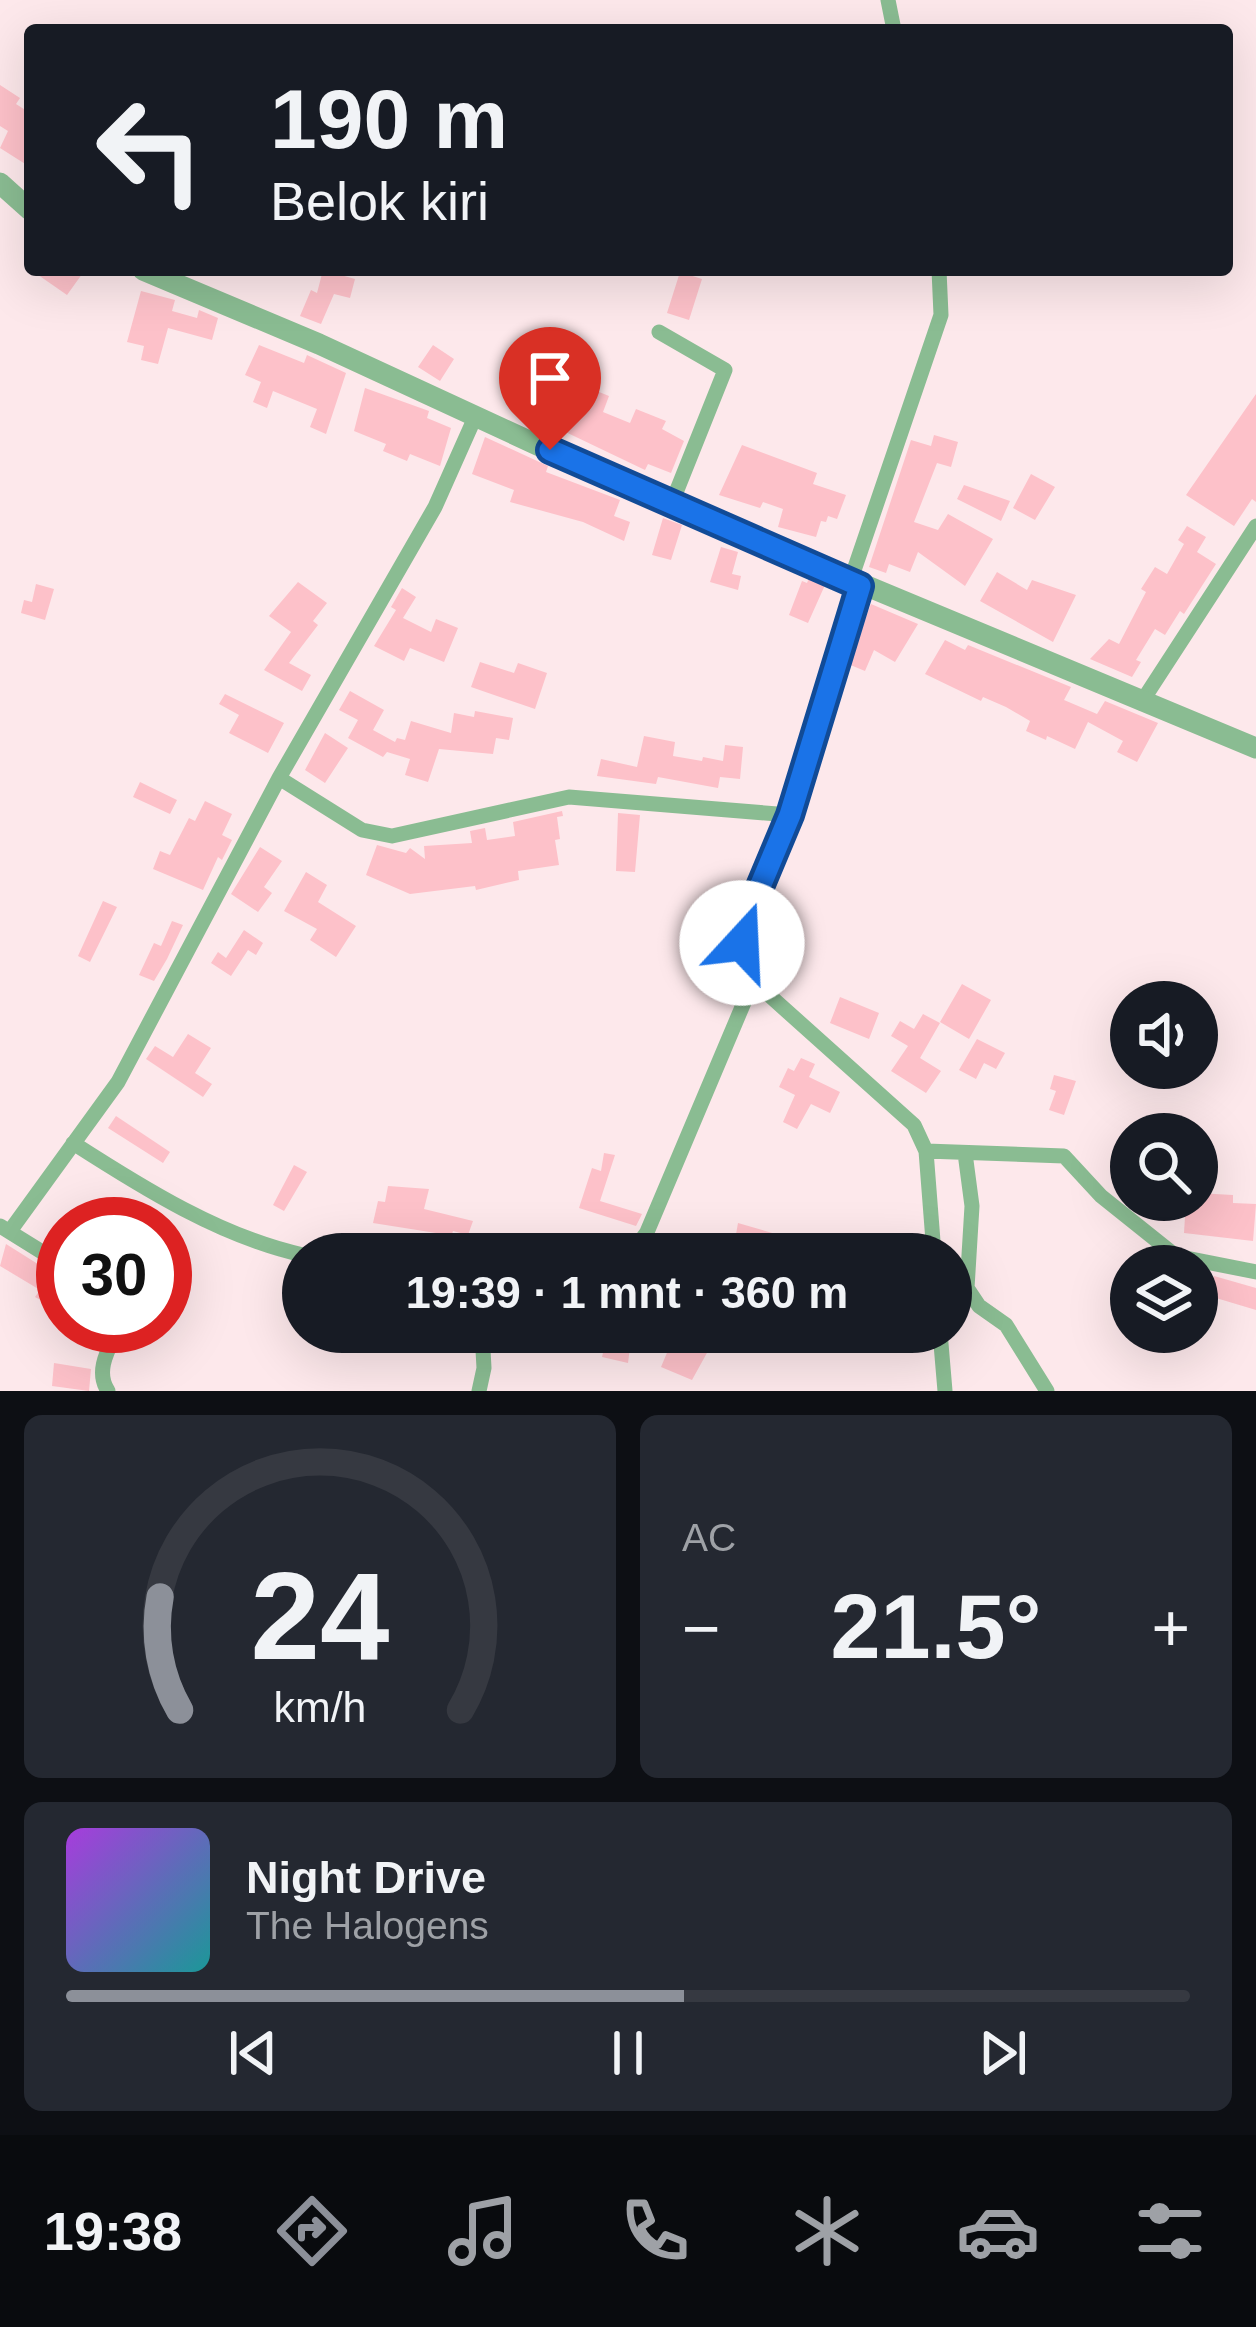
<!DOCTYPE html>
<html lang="id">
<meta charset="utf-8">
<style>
:root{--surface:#171b24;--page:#242831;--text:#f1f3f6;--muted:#9ea1a6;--line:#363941;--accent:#8c9099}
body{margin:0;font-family:Helvetica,sans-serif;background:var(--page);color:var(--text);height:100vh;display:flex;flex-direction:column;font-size:45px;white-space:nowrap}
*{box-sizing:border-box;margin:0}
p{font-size:39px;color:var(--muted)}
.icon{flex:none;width:66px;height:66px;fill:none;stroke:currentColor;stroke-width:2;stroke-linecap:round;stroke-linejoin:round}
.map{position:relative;height:1391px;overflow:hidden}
.drawer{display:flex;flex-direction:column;gap:24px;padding:24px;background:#0d0f14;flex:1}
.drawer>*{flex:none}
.guide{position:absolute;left:24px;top:24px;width:1209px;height:252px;border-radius:12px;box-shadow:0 12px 48px #0002;background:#171b24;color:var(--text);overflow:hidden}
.controls{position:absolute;left:1110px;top:981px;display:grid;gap:24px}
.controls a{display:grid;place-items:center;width:108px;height:108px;border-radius:50%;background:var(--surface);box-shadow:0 12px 48px #0002;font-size:60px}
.speed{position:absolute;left:36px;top:1197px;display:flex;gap:24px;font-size:60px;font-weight:700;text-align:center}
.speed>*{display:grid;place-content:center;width:156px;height:156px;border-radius:50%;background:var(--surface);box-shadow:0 12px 48px #0002;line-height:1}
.speed .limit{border:18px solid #d22;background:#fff;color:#111}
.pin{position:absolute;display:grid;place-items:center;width:102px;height:102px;color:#fff;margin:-123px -51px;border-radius:50% 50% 50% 0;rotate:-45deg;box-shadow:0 0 12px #0007}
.pin .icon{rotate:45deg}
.me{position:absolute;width:132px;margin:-66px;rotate:20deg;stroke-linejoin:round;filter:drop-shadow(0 0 9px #0008)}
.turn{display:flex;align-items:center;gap:42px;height:252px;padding:0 48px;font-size:54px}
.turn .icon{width:156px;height:156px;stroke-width:2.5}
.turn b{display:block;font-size:84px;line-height:102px}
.big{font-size:90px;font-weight:700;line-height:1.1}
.drawer .tile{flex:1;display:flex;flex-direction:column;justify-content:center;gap:18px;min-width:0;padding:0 42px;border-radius:18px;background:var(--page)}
.drawer .dial{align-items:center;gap:0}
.dial svg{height:312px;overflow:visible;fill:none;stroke:var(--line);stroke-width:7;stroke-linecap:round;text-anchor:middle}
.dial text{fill:var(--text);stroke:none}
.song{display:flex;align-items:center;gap:36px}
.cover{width:144px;height:144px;border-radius:18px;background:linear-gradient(135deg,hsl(280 70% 55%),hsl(180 70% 35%))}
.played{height:12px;border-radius:6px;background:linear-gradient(90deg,var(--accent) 55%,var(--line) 55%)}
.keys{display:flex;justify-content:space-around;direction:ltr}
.heat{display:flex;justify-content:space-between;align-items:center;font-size:66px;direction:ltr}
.drawer .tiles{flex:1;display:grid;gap:24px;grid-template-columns:1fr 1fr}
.tile:last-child{grid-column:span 2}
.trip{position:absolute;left:282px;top:1233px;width:690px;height:120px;border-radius:60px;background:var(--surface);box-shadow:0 12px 48px #0002;font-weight:700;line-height:120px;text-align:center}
.tab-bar{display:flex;height:192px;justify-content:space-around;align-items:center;background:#090b0e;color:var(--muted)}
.tab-bar .icon{width:84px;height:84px}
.tab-bar .on{color:var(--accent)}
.tab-bar b{font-size:54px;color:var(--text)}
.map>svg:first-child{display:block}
.building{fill:#fdc1c9}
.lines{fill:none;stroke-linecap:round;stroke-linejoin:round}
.minor{stroke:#8abc92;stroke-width:15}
.tertiary{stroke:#8abc92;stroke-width:21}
.route-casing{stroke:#114b97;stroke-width:30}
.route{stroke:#1a73e8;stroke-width:21}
</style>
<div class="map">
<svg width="1256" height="1391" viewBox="0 0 1256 1391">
<rect width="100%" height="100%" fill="#fde8eb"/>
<path class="building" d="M0,85L20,98L16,104L30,113V167L0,148L8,131L0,126Z
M31,270H85L67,295Z
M323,270L355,279L350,298L334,294L321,324L300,316L311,290L317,293Z
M680,272L702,279L689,320L667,313Z
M141,291L175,300L172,311L197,318L199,310L218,318L212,340L168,328L158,364L141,360L144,346L127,342Z
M259,345L304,363L307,355L346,373L326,434L310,427L317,409L273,391L267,408L253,402L261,382L245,375Z
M433,345L454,359L440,381L418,367Z
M572,381L609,396L603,412L630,423L636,409L666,421L662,429L684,441L671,473L648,464L645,470L553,426Z
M365,388L429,411L427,418L451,428L440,466L410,454L407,461L383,451L386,444L354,431Z
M1256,394V502L1252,499L1234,526L1186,495Z
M934,435L958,442L951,467L937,463L914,522L938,530L948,514L993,539L965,586L918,552L910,572L889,564L886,573L869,567L911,440L931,446Z
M485,437L548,466L546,472L620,500L614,516L630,522L624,541L583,522L510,502L514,490L472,474Z
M742,445L817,473L813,484L846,495L837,519L828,516L826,522L821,521L816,537L778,527L783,509L763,502L760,508L719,495Z
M1031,474L1055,487L1035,520L1013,508Z
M964,485L1010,501L1001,521L957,499Z
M663,518L682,525L671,560L652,555Z
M1187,526L1206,537L1197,552L1216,564L1184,614L1180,611L1165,635L1155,629L1136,660L1141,662L1132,677L1090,659L1109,639L1119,644L1146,592L1141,589L1155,567L1167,574L1184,544L1178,540Z
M721,547L738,552L732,574L741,576L738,590L710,582Z
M997,572L1027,590L1032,580L1076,595L1053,642L980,601Z
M809,578L825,585L808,623L789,615L802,581L807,583Z
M298,582L327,603L313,621L318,625L289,663L311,675L302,691L264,670L291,632L269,616Z
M36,584L54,589L45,620L21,613L24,600L32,602Z
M402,588L416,597L403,618L431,632L436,619L458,628L444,662L410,648L404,661L374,646L396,610L391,607Z
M871,604L918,624L895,662L874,650L865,671L848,664Z
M945,640L965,650L968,645L1071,687L1064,700L1097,714L1105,701L1158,723L1137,762L1117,752L1123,741L1088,722L1075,749L1047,736L1046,740L1026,731L1030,721L1006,707L983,697L981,701L925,674Z
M480,662L514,673L518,663L547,673L535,709L471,687Z
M350,691L384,710L373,730L395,742L397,738L405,740L411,721L451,733L454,713L474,717L475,711L513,718L509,740L496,738L493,754L439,749L428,782L405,775L410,759L387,752L383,757L348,738L358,720L339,710Z
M225,694L284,723L268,753L229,733L239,715L219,704Z
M325,733L348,748L325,783L305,770Z
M644,736L675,742L673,756L702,761L703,757L723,761L725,745L743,747L740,779L720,777L718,788L658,777L656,784L597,776L601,759L637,767Z
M140,782L177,800L170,814L133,797Z
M205,801L232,814L222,835L232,840L222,860L218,857L203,890L153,869L160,851L170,855L189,818L195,821Z
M562,811L563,816L557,817L560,839L555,840L559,865L518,871L519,880L476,890L475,886L410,894L366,875L377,845L406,853L410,848L425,859L424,846L472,843L470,831L485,828L487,840L515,836L513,822Z
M618,813L640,815L635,872L616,871Z
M260,847L282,861L264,887L272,893L258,912L231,894Z
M306,872L327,885L318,902L356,926L336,957L310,940L317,929L284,911Z
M103,901L117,907L90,962L78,956Z
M172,921L183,925L167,959L154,981L139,975L154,943L161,946Z
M244,930L263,943L256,955L248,950L231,976L211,963L218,952L226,958Z
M962,984L991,1000L969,1039L940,1022Z
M840,997L879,1013L869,1039L830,1023Z
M923,1014L940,1023L920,1058L941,1071L926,1093L891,1071L908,1046L891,1036L900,1021L914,1029Z
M188,1034L211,1048L195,1073L212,1084L203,1097L146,1059L155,1046L173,1057Z
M977,1039L1005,1053L996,1069L984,1063L976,1079L959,1070Z
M801,1058L815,1064L809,1077L840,1092L830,1113L811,1104L797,1129L783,1122L795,1095L779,1087L788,1068L794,1071Z
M1054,1075L1076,1081L1064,1115L1049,1110L1056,1091L1050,1089Z
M116,1116L170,1152L163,1163L108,1128Z
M604,1153L615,1155L600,1201L642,1214L636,1226L579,1208L592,1168L601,1171Z
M294,1165L307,1172L284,1211L273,1205Z
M388,1186L429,1189L424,1209L473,1221L468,1235L453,1231L447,1250L432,1244L436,1233L373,1223L378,1201L385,1202Z
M1197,1193L1233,1195V1203L1256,1204L1253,1241L1184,1233L1186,1200H1197Z
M738,1223L779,1235L775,1254L733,1251Z
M6,1244L41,1266L37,1274L63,1287V1312L35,1297L40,1290L0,1266Z
M1214,1276L1256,1288V1310L1206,1295Z
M608,1332H632L628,1363L602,1357Z
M674,1336L708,1351L692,1380L661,1367Z
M54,1363L91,1369L89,1391L52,1386Z"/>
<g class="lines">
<path class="minor" d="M888,0L894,30
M659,332L725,370L671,505
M850,582L941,315L939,270
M1141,703L1256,526
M279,778L362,830L392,836L569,797L790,815
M750,978L914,1125L926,1151L934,1254
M73,1143C143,1188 221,1237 303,1255
M926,1151L1064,1156L1101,1196L1176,1256L1256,1272
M965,1153L972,1206L967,1288L979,1306L1006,1325L1047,1391
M0,1226L63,1265
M10,1231L118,1082L279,778L435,507L476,415
M522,1254H531
M544,1254C575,1246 630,1263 647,1232L748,993L742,943L745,920L778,854L859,585
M940,1332L945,1391
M108,1391C94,1370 110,1347 119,1326
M479,1391L484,1368L482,1332"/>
<path class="tertiary" d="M0,183L30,210
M143,270L319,344L624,485L1256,748"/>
</g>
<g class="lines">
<g class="route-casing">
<path id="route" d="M550,450L860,586L790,815L746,920L742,943"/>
</g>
<use href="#route" class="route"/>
</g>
</svg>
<div class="controls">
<a><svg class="icon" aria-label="sound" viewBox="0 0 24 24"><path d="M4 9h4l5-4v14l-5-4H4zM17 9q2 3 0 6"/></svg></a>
<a><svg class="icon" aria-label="search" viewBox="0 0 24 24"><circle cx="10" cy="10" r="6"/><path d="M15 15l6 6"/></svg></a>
<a><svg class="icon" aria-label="layers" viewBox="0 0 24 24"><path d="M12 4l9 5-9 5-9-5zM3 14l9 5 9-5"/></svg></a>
</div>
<div class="speed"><div class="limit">30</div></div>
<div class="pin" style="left:550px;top:450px;background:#d93025"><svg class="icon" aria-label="arrive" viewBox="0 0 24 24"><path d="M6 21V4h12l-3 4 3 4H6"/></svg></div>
<svg class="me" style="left:742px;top:943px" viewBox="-20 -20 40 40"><circle r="19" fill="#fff"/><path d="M0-13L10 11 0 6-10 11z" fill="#1a73e8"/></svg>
<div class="trip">19:39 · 1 mnt · 360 m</div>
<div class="guide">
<div class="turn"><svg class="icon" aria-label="left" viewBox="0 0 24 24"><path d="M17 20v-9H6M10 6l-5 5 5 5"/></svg><div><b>190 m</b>Belok kiri</div></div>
</div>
</div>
<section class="drawer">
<div class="tiles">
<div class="tile dial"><svg viewBox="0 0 100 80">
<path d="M14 69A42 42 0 1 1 86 69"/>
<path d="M14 69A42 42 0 0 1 9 40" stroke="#8c9099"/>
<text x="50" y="56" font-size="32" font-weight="700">24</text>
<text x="50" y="72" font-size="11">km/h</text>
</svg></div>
<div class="tile"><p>AC</p>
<div class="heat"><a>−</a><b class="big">21.5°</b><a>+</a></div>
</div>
<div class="tile">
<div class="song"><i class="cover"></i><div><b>Night Drive</b><p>The Halogens</p></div></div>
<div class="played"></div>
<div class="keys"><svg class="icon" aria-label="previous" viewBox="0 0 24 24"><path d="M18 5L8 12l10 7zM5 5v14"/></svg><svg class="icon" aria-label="pause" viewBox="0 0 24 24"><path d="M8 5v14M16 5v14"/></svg><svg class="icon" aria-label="next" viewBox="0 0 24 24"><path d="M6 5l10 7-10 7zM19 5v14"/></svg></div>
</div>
</div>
</section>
<nav class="tab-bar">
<b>19:38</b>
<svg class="icon on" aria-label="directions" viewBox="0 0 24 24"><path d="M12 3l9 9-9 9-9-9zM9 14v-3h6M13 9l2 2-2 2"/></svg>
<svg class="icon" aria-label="music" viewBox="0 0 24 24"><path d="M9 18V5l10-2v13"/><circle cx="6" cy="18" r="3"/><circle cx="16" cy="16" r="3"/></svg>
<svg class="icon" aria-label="phone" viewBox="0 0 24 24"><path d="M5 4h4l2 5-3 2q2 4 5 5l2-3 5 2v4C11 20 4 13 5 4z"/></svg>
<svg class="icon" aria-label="climate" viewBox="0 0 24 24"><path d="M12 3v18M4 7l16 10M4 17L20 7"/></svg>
<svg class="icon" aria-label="car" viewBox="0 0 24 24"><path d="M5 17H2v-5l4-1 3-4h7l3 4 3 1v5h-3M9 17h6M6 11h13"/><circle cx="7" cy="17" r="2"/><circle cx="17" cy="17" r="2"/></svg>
<svg class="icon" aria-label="filters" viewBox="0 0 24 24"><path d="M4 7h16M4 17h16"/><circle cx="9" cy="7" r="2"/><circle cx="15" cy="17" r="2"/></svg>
</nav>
